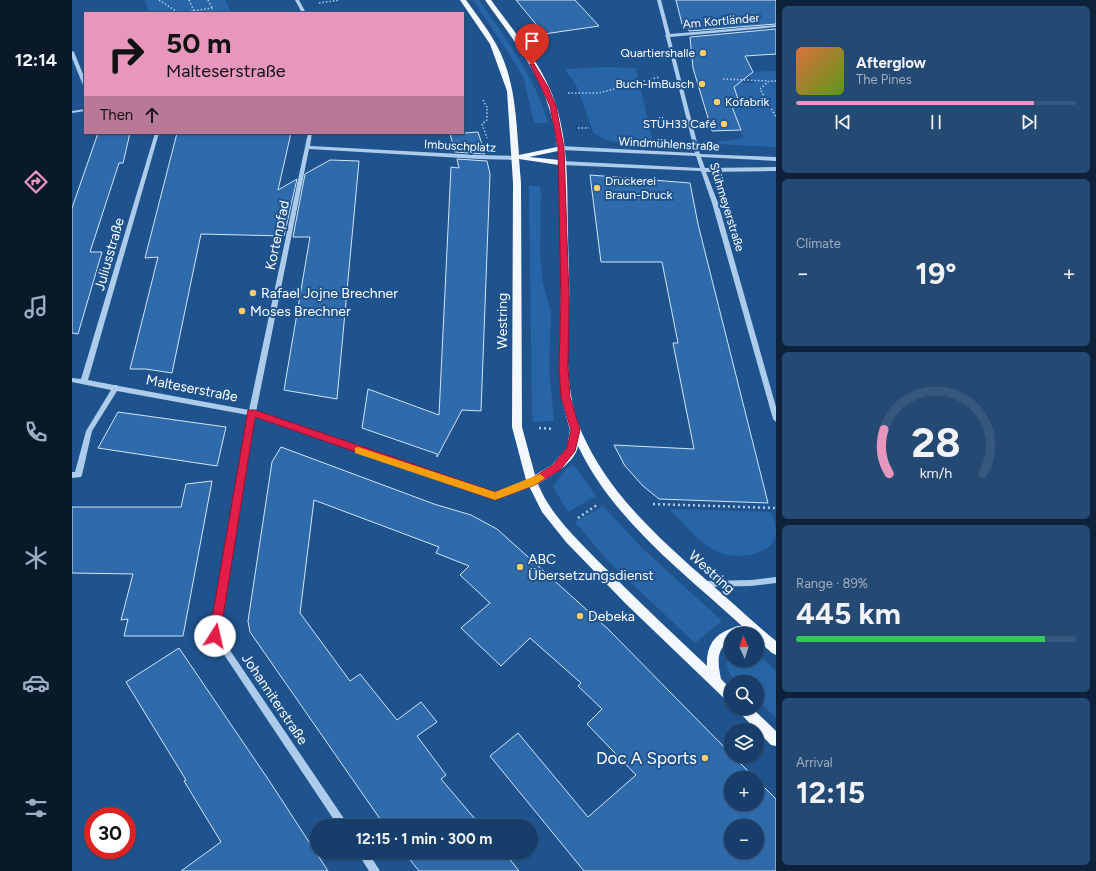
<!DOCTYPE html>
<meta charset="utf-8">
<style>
:root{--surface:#173e6a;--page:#244972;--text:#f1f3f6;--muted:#9eaec1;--line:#36577e;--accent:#e797bd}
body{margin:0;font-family:Figtree,sans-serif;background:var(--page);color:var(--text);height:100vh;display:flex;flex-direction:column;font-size:15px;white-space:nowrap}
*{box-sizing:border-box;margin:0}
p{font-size:13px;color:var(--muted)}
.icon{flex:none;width:22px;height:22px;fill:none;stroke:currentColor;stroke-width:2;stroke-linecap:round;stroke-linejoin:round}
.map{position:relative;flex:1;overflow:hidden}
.panel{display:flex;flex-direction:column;gap:6px;padding:6px;background:#0d223a;width:320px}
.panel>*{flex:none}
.top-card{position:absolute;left:12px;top:12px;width:380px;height:122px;border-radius:0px;box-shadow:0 1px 3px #0004,0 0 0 1px var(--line);background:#e797bd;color:#111;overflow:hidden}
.needle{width:26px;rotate:356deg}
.buttons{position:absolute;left:652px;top:627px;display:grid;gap:8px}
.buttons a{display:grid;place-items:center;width:40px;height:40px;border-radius:50%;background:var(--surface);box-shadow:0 1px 3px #0004,0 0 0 1px var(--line);font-size:20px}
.speed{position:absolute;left:12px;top:807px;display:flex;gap:8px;font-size:20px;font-weight:700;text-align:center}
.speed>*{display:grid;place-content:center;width:52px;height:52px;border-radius:50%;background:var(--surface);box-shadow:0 1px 3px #0004,0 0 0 1px var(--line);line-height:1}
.speed .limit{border:6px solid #d22;background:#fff;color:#111}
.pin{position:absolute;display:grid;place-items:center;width:34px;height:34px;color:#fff;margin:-41px -17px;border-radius:50% 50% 50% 0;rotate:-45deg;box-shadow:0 0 4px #0007}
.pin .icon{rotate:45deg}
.me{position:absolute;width:44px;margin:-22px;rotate:10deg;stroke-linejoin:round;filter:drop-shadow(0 0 3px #0008)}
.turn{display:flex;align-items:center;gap:14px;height:84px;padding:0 16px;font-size:18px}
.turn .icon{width:52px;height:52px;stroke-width:2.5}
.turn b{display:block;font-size:28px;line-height:34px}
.then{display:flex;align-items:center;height:38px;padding:0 16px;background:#0003;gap:8px;font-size:15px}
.big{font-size:30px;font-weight:700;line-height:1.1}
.panel .card{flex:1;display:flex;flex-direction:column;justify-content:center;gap:6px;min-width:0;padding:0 14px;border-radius:6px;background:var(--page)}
.panel .dial{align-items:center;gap:0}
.dial svg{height:104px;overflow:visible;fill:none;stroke:var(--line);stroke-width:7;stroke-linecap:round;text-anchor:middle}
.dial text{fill:var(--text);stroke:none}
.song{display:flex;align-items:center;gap:12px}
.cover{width:48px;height:48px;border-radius:6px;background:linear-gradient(135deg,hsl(20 70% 55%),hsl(90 70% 35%))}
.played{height:4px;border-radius:2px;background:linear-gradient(90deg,var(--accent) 85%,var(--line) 85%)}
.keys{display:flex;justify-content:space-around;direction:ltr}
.heat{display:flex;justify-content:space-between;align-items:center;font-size:22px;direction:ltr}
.charge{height:6px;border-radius:3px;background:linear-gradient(90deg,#34c759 89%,var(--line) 0)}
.trip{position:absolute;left:238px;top:819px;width:228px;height:40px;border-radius:20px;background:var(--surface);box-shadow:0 1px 3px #0004,0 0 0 1px var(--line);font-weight:700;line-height:40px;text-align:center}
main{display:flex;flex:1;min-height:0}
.dock{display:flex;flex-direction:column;width:72px;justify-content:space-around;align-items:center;background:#09192a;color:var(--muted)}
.dock .icon{width:28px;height:28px}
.dock .selected{color:var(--accent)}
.dock b{font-size:18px;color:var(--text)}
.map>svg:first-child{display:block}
.green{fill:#2865a6}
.building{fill:#2f6aab;stroke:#d2e5f9;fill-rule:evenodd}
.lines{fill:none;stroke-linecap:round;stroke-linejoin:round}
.path-far1{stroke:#adccec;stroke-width:1.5;stroke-dasharray:1.5 2;stroke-linecap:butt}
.path{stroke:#adccec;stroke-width:2.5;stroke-dasharray:2 3;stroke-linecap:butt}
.minor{fill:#adccec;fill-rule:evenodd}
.major{fill:#f3f8ff;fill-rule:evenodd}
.route{fill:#e11d48;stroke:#92132f}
.slow{fill:#f59e0b}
.poi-dot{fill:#facd6d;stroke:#1f538d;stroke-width:1.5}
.labels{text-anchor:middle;stroke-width:4;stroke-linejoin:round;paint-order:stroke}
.far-street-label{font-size:12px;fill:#fff;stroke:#1f538d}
.far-poi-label{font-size:12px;fill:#fff;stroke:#1f538d;text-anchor:end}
.street-label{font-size:14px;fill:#fff;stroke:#1f538d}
.poi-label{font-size:14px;fill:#fff;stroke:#1f538d;text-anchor:start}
.near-poi-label{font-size:17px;fill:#fff;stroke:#1f538d;text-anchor:end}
</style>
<main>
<nav class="dock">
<b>12:14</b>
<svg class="icon selected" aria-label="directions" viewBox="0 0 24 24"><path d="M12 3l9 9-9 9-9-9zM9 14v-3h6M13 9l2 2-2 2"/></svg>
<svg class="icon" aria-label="music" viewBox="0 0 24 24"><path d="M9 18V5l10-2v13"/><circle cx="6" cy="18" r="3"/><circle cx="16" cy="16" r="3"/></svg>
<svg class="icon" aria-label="phone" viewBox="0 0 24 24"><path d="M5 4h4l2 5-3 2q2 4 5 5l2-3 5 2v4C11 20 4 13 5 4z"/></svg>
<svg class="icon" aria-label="climate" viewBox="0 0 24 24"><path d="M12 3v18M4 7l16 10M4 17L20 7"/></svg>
<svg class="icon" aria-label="car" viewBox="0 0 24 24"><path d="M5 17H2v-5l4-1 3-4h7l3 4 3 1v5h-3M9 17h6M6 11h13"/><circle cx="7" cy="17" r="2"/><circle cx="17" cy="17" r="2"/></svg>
<svg class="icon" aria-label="filters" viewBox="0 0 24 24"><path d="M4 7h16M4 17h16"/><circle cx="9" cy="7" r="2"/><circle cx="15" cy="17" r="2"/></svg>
</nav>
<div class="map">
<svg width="704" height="871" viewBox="0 0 704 871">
<rect width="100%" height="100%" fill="#1f538d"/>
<path class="green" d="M73,0H153L159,13H77Z
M401,0H407C434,39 463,76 476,123H462L452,79L443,63Z
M534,67L564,68L581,143C563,142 534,146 521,132L505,87L493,69Z
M704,71V147L645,144V142L671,138L660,105H669L667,98H662L652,83H682L678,75L681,72Z
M457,186H468L469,195L468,255L471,284L479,312L477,369L482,421L461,422L460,414Z
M500,465L505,469L524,496L496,512L481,486C487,480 492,469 500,465Z
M531,506L568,546L650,621L623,643L538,563L503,522Z
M600,509L700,512C702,519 704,528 704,536C698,558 658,560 642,550C626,541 612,524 599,511Z
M659,652V660H685V653L704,671V718L685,700V682H665C656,673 651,664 659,652Z"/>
<path class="building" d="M444,0H503L527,26L472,34Z
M604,0H704V24L617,31V27L610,24Z
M704,29V54L673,56L681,72L662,87L668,105L659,104L669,130L640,131L621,68L618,37Z
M406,132L413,154L383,152L378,134Z
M26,133H58L51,163H47L18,252H30L6,334L0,333V208Z
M105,133H219L206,190L225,179L212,236L129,234L100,373L74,369H58L86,257L73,258Z
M385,159L415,161L418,174L409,411L390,410L365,457V454L290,428L296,389L367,415L379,167L387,168Z
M258,160L287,161L265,399L212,390L238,237H221L233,174Z
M518,175L618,183L626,224L696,503L587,499L571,486L553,466L542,445L622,449L601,343H606L590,262H529Z
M46,412L154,427L145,466L26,448Z
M209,447L362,504L399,515L425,529L536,629L659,754V756H661L683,778H659V804H685V780L704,799V871H512L418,756L446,733L516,817L564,775L515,724L530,709L506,686L509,683L458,638L429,666L389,628L418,603L388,575L397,566L364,553L367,547L242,500L228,613L278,681L288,674L325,720L349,702L365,722L345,736L374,775L369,779L409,826H313L178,632L176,621L200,462ZM659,826H685V852H659Z
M140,481L111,636H52L56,619L49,620L61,574L0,573V507H109L114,484Z
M107,648L198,782L256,871H109L149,842L112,781L114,780L54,682Z
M332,852H432L447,871H347Z"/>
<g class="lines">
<path class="path-far1" d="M87,0L107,13
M117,0L123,13
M136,0L140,8
M247,3L267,0
M108,13L140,8L141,13
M651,79L696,81
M704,81H697L688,89L704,117
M496,93H527L587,77
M411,100L416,109
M415,109V120L410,124L415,138
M506,128H517"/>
<path class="path" d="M467,428L482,429
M581,504L704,508
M506,518L525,505"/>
<path class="minor" d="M223,0H227L234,13H230Z
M585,0H589L598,34L704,25V27L598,37L628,154L704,157V161L629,157L633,168L704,167V171L634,172L646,203L704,407V422L701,419L640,203L629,171L490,165L487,163L490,161L628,168L624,156L489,150L486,148L489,146L623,153L594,37L593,36L594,35Z
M0,51L2,52L13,79V86L11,85L0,58Z
M13,109V111L0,113V111Z
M83,133H87L16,380L42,385H44L47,386L177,410L236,133H240L238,146L407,155L444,156L447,158L444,160L407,159L237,149L184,412L423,493L460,479L463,480L464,482L463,484L423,499L183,417L147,634L277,826H266L139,635L176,415L45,391L20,431L10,475L9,477L0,478V472H3L14,431L39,390L0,382V378L9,379Z
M704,577V583L679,586L632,587L629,586L628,584L629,582L632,581L679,580Z
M285,852H296L308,871H297Z"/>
<path class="major" d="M388,0H394C404,14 415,28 424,44C443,78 444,117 447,155L485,147C479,85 447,48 413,0H419C441,30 466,59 480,94C497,137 495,184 496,230C496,255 498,279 497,304C496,347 492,393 510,433C537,495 590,541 640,585C661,603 682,623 704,641V655L700,653L685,640V634H659V640C643,649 646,664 649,679L659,689V703L655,701L553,603L494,542L470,512L454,480L440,427L441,183L435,91L418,44ZM486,151L487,160L457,157ZM447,159L487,165V173L489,284L487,369L490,401L498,430L495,448L480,465L463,475L450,427L449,183ZM506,446C541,520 611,572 670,626C665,625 662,628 658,629C641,635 634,648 635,666C598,631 561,596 525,560C503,537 478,514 466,484C479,476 503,463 506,446Z
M665,708H680L704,731V746L699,745L667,712Z"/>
</g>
<path class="route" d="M458,64H462L476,87L484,106L492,148L497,297L496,368L498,397L508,430L503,451L488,470L463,485L423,500L183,417L148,636L147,639L143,640L139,639L137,636L176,410H183L423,492L457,480L481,465L495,448L499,430L489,397L487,368L489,297L486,148L478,106Z"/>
<path class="slow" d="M286,447L423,492L468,474L473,478L463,485L423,500L283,453V448Z"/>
<g class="poi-dot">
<circle cx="631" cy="53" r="4"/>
<circle cx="630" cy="84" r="4"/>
<circle cx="645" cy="102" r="4"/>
<circle cx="652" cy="124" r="4"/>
<circle cx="525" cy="188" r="4"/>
<circle cx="181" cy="293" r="4"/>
<circle cx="170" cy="311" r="4"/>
<circle cx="448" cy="567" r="4"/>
<circle cx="508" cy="616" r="4"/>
<circle cx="633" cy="758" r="4"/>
</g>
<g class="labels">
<g class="far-street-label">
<text transform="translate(649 21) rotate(-5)" y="4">Am Kortländer</text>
<text transform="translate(597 144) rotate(3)" y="4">Windmühlenstraße</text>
<text transform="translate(388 146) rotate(3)" y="4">Imbuschplatz</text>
<text transform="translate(655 207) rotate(73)" y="4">Stühmeyerstraße</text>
</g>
<g class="far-poi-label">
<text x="623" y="57">Quartiershalle</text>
<text x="622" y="88">Buch-ImBusch</text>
<text x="653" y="106" text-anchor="start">Kofabrik</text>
<text x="644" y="128">STÜH33 Café</text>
<text x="533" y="185" text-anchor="start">Druckerei<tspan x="533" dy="14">Braun-Druck</tspan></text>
</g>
<g class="street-label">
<text transform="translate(205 235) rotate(-78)" y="5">Kortenpfad</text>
<text transform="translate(37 254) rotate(-74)" y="5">Juliusstraße</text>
<text transform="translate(430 321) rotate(-90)" y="5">Westring</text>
<text transform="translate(120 388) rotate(11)" y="5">Malteserstraße</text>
<text transform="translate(640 572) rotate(42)" y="5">Westring</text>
<text transform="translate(203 699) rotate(56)" y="5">Johanniterstraße</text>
</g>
<g class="poi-label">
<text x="189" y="298">Rafael Jojne Brechner</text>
<text x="178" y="316">Moses Brechner</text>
<text x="456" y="564">ABC<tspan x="456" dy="16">Übersetzungsdienst</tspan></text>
<text x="516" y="621">Debeka</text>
</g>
<g class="near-poi-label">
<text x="625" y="764">Doc A Sports</text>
</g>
</g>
</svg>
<div class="buttons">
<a><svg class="needle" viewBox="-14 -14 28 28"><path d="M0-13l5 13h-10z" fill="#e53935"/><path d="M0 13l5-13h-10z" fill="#9eaec1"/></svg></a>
<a><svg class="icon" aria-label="search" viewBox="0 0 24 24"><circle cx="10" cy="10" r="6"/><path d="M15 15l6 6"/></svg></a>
<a><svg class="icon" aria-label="layers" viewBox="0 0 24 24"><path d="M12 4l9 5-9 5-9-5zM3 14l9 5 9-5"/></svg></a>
<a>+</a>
<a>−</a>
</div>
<div class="speed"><div class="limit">30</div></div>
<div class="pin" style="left:460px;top:65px;background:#d93025"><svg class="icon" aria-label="arrive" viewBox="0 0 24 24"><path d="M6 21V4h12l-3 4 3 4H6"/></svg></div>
<svg class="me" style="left:143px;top:636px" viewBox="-20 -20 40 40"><circle r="19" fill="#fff"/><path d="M0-13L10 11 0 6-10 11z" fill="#e11d48"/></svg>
<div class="trip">12:15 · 1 min · 300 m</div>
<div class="top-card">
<div class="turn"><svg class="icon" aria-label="right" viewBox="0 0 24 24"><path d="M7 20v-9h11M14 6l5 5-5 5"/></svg><div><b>50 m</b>Malteserstraße</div></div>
<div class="then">Then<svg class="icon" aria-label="ahead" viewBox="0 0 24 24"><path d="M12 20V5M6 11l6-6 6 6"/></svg></div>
</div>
</div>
<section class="panel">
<div class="card">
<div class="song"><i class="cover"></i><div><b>Afterglow</b><p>The Pines</p></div></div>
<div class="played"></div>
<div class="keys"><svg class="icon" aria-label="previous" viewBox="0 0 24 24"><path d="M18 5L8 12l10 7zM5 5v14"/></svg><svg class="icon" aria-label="pause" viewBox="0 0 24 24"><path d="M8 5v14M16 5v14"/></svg><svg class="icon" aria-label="next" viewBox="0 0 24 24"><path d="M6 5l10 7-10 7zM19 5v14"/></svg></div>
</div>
<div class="card"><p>Climate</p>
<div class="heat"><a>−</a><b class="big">19°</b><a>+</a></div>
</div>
<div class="card dial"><svg viewBox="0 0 100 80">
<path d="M14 69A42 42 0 1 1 86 69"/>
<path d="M14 69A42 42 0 0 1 10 35" stroke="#e797bd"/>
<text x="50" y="56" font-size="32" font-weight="700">28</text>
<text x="50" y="72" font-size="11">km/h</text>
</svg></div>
<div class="card"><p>Range · 89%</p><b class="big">445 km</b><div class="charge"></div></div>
<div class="card"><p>Arrival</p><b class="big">12:15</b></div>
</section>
</main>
